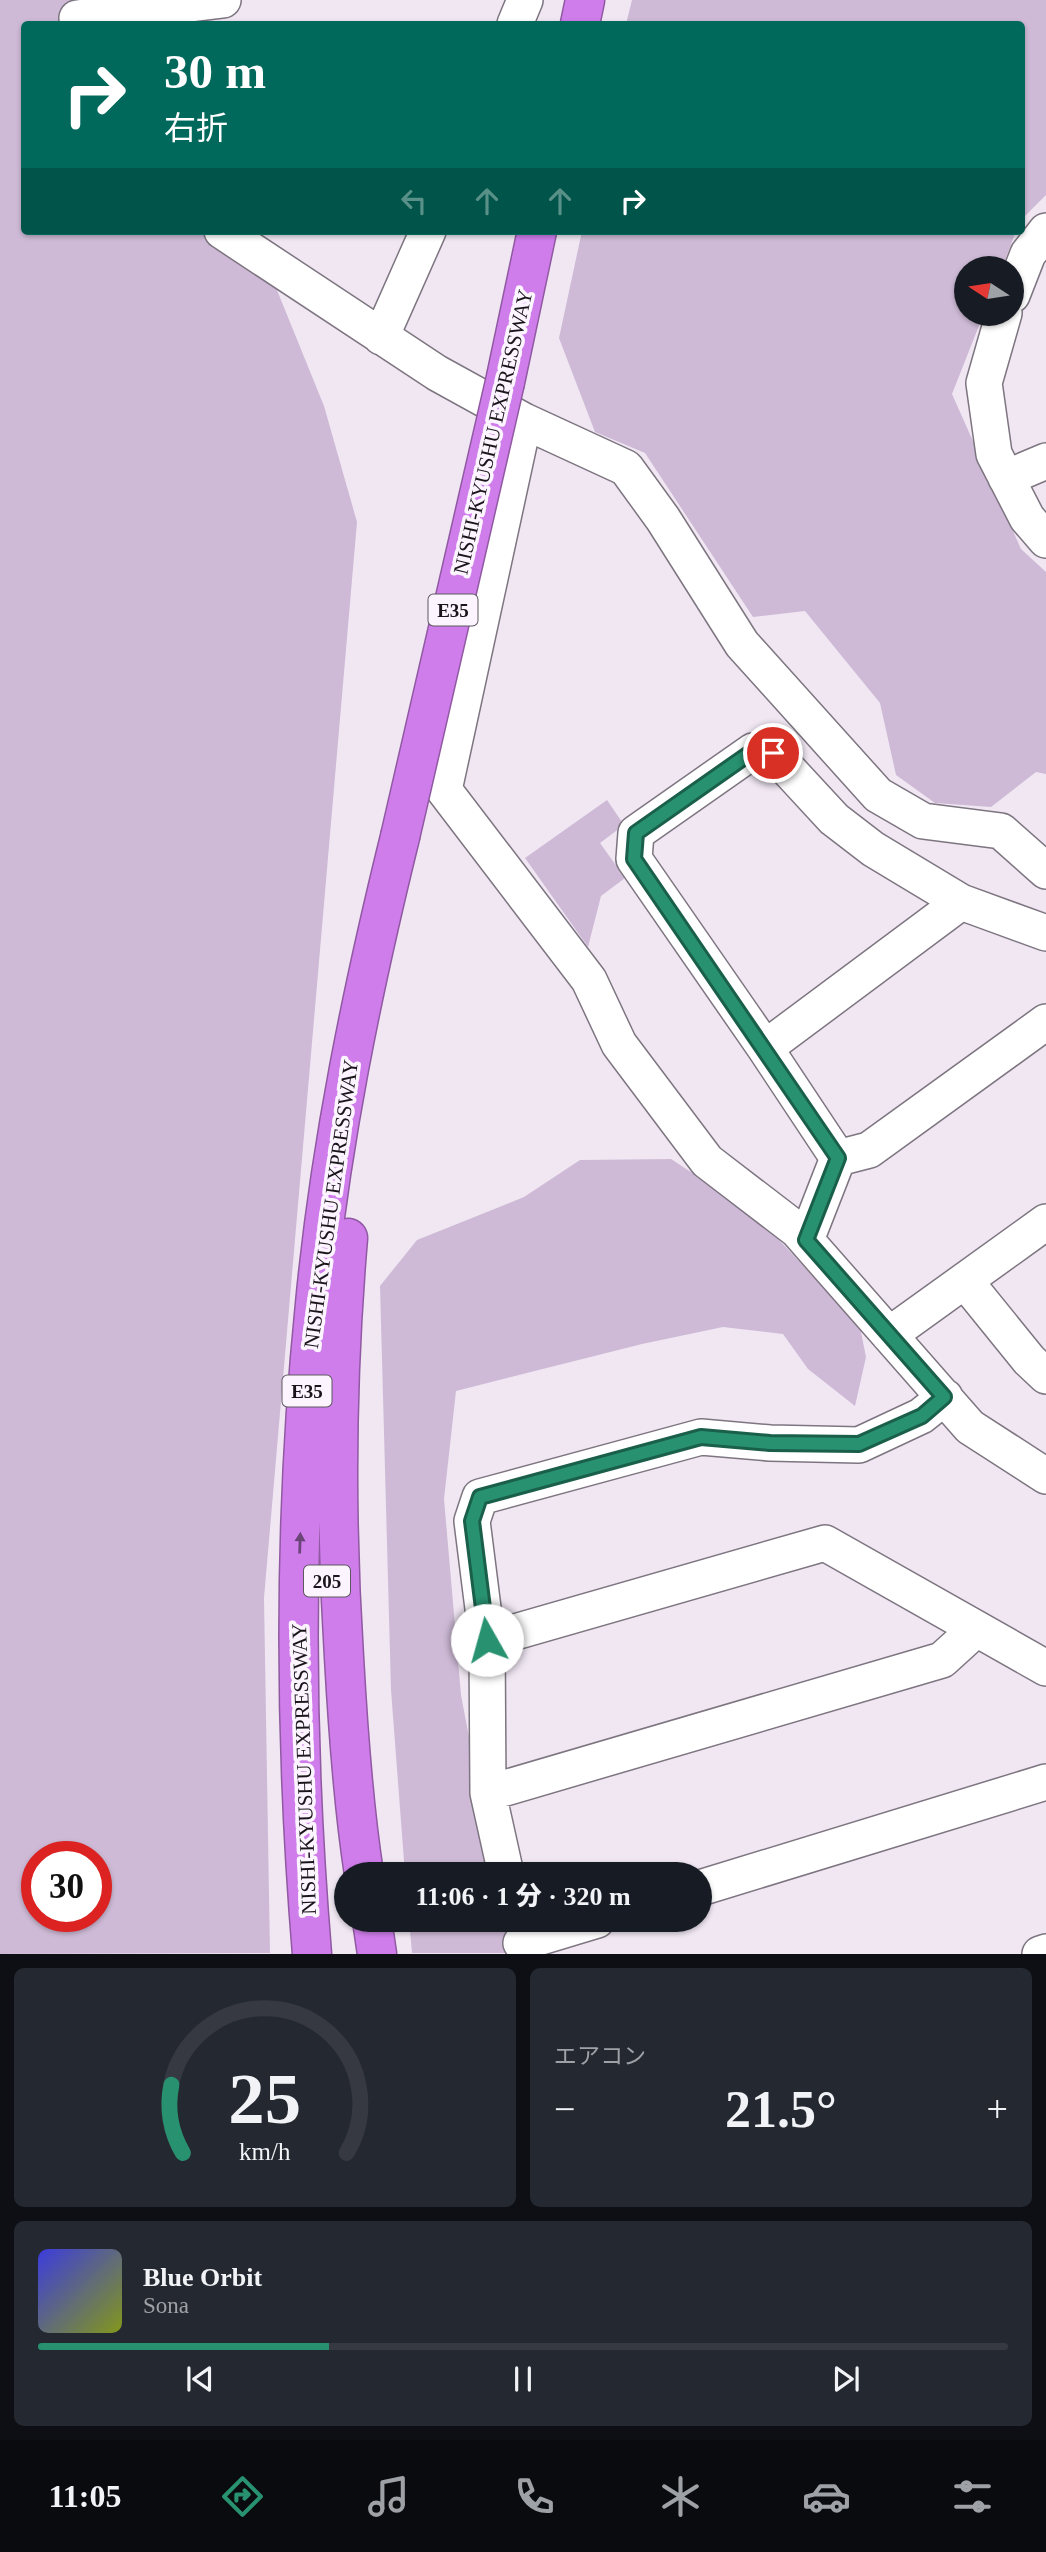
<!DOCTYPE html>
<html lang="ja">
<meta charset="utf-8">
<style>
:root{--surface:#171b24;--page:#242831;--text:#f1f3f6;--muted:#9ea1a6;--line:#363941;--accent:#289270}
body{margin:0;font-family:"Times New Roman","Noto Sans JP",serif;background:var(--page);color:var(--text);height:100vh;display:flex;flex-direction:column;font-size:26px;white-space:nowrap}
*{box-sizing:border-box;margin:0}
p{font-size:23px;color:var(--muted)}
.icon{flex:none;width:38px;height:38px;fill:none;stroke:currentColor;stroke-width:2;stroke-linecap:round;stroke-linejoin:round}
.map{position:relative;height:1954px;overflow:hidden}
.panel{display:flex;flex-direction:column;gap:14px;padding:14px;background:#0d0f14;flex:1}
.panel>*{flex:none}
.hud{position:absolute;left:21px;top:21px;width:1004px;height:214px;border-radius:7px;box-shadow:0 2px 5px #0004;background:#00695c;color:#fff;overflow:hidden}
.needle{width:46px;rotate:282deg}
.tools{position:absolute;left:954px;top:256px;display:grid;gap:14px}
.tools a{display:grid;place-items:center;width:70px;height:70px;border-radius:50%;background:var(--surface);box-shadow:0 2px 5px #0004;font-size:35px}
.speed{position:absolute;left:21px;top:1841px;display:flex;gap:14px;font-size:35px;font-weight:700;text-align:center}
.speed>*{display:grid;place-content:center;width:91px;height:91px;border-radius:50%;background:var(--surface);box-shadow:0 2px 5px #0004;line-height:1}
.speed .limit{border:10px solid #d22;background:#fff;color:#111}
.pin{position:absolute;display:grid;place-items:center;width:60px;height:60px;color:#fff;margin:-30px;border:4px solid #fff;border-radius:50%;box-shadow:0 2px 7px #0007}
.me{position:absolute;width:77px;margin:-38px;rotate:353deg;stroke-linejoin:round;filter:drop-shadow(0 0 5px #0008)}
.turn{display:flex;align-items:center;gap:24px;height:147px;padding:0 28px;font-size:32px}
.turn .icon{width:91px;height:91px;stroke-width:2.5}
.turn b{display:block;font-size:49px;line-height:60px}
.lanes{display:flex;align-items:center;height:66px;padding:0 28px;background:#0003;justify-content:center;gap:35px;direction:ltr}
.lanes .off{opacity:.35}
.big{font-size:52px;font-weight:800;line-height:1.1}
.panel .card{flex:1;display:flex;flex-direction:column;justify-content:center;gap:10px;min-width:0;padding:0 24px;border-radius:10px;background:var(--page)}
.panel .dial{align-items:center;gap:0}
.dial svg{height:182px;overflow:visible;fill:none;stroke:var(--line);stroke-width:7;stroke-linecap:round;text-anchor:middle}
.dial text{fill:var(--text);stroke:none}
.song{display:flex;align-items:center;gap:21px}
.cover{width:84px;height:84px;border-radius:10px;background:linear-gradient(135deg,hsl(240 70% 55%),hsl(70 70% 35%))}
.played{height:7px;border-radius:4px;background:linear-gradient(90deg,var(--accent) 30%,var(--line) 30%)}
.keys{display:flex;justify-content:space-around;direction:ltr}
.heat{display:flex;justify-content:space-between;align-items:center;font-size:38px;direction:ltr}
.panel .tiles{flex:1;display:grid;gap:14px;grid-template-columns:1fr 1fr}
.card:last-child{grid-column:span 2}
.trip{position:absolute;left:334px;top:1862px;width:378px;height:70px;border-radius:35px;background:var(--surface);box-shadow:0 2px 5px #0004;font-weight:800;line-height:70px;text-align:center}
.tab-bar{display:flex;height:112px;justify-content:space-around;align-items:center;background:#090b0e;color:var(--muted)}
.tab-bar .icon{width:49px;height:49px}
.tab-bar .on{color:var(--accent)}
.tab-bar b{font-size:32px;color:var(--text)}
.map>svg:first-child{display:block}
.green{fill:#cebad6;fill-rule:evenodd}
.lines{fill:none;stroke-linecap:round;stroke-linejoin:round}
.minor-casing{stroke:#7d7580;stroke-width:38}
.highway-casing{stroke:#9059a2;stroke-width:41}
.minor{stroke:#fff;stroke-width:35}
.highway{stroke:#d07dec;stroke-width:38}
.highway-bridge-casing{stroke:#9059a2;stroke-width:41;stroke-linecap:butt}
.highway-bridge{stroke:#d07dec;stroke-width:38}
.oneway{fill:#6b4478}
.route-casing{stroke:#1a5f49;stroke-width:18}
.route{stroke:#289270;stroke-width:12}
.labels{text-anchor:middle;stroke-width:7;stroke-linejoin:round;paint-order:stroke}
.shield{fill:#fcf5ff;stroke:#5d585f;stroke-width:2}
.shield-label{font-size:19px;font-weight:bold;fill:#19151a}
.street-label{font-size:21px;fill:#19151a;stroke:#fcf5ff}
</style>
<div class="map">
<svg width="1046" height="1954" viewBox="0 0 1046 1954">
<rect width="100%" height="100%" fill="#f0e7f3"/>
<path class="green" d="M0,0H93L111,24H24V231H253L324,406L357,522L264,1598L270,1953L0,1954ZM37,1857H96V1916H37Z
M632,0H1046V195L1022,219V24H626Z
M582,231H1016L1002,268H966V313H984L952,394L1021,549L1046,572V774L1036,772L991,807L935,803L896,775L880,703L805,611L753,617L645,453L595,432L559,338Z
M607,800L624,825L600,843L625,878L601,896L588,947L525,858Z
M671,1159L755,1214L860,1327L866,1357L855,1406L808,1369L783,1334L723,1327L642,1344L456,1391L444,1499L461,1695L495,1874H405L391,1690L380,1286L417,1240L524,1197L580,1160Z
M409,1920H503L510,1953H412Z"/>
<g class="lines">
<g class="minor-casing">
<path id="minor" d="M77,18L223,0
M515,24L525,0
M222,231L437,373L524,421L626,468L663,519L742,644L878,795L923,821L1001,831L1046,871
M1012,295L1028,254L1046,231
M1004,313L984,383L994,454L1027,518L1046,540
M381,337L428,231
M524,421L444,790L589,980L619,1044L707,1161L797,1230L970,1427L1046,1476
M1006,478L1046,461
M961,902L765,1048L634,859L636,833L753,751L773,753L834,819L873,849L961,902L1046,933
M765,1048L838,1158
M806,1240L838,1158L869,1150L1046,1022
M965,1281L1029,1360L1046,1376
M889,1335L1046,1222
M487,1640L472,1521L480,1497L701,1437L770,1443L859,1445L921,1416L945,1397
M488,1793L942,1660L975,1630
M506,1874L488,1793L487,1640L825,1543L1046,1668
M700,1888L1046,1782
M521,1943L597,1920
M1040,1954L1046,1952"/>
</g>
<g class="highway-casing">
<path id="highway" d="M580,24L585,0
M505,382L537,231
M348,1238C336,1378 335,1517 344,1657C348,1730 353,1803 364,1874
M372,1920L377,1954
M312,1954C294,1737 293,1520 315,1304C330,1146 362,991 400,837"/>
</g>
<use href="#minor" class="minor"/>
<use href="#highway" class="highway"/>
<g class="highway-bridge-casing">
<path id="highway-bridge" d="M400,837L505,382"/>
</g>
<use href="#highway-bridge" class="highway-bridge"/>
</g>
<defs><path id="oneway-solid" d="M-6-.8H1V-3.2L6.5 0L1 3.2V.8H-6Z" transform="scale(1.75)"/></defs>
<use class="oneway" href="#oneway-solid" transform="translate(300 1543) rotate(-88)"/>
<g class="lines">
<g class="route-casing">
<path id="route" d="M487,1640L472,1521L480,1497L701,1437L770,1443L859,1444L922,1416L944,1397L806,1240L838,1158L634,859L636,833L753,751L773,753"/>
</g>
<use href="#route" class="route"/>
</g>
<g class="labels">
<g class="shield">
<rect x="428.5" y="594.5" width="49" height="31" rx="5"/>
<rect x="282.5" y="1375.5" width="49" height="31" rx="5"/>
<rect x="304" y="1565.5" width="46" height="31" rx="5"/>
</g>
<g class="shield-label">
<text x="453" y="617">E35</text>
<text x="307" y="1398">E35</text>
<text x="327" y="1588">205</text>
</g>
<g class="street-label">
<text transform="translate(493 432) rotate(-77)" y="7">NISHI-KYUSHU EXPRESSWAY</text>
<text transform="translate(331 1204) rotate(-82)" y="7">NISHI-KYUSHU EXPRESSWAY</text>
<text transform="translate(304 1769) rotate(-92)" y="7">NISHI-KYUSHU EXPRESSWAY</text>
</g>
</g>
</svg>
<div class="tools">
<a><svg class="needle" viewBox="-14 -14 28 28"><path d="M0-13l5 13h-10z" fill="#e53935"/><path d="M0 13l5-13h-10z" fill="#9ea1a6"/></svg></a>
</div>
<div class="speed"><div class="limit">30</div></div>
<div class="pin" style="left:773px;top:753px;background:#d93025"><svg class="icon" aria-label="arrive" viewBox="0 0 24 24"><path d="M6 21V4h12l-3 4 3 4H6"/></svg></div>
<svg class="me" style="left:487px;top:1640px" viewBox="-20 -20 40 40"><circle r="19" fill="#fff"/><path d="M0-13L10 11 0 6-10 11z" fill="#289270"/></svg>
<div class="trip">11:06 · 1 分 · 320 m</div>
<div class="hud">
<div class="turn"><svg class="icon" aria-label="right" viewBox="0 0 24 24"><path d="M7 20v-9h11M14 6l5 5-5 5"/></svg><div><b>30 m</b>右折</div></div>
<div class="lanes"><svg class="icon off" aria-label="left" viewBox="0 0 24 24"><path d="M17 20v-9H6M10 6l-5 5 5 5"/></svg><svg class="icon off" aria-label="ahead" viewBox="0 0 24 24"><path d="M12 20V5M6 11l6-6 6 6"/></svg><svg class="icon off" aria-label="ahead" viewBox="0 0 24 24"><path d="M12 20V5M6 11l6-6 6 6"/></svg><svg class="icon" aria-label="right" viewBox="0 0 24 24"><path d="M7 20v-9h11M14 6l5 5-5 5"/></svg></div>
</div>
</div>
<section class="panel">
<div class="tiles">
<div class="card dial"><svg viewBox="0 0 100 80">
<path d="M14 69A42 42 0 1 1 86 69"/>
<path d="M14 69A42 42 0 0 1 9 39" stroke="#289270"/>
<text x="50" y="56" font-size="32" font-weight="700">25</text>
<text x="50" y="72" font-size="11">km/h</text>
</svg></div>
<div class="card"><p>エアコン</p>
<div class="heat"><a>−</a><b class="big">21.5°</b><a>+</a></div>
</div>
<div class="card">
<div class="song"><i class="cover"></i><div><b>Blue Orbit</b><p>Sona</p></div></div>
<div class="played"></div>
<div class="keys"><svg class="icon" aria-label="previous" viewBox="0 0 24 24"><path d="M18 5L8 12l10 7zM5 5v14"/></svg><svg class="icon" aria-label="pause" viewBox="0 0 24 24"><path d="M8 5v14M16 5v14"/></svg><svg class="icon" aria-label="next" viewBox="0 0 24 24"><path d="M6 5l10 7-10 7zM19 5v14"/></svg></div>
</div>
</div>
</section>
<nav class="tab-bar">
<b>11:05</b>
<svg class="icon on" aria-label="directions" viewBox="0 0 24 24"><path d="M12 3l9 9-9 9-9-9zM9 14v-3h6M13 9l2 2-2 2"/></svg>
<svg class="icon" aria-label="music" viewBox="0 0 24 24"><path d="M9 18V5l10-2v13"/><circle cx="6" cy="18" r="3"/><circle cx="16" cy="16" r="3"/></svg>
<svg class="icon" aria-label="phone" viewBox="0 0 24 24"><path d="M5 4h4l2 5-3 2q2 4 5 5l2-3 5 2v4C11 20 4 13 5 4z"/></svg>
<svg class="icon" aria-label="climate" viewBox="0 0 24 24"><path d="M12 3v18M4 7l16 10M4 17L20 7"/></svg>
<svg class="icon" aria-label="car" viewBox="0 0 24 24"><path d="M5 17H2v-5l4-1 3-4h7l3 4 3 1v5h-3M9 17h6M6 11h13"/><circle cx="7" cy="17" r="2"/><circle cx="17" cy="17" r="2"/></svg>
<svg class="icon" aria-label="filters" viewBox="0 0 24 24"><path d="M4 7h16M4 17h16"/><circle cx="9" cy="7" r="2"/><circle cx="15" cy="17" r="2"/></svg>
</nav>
